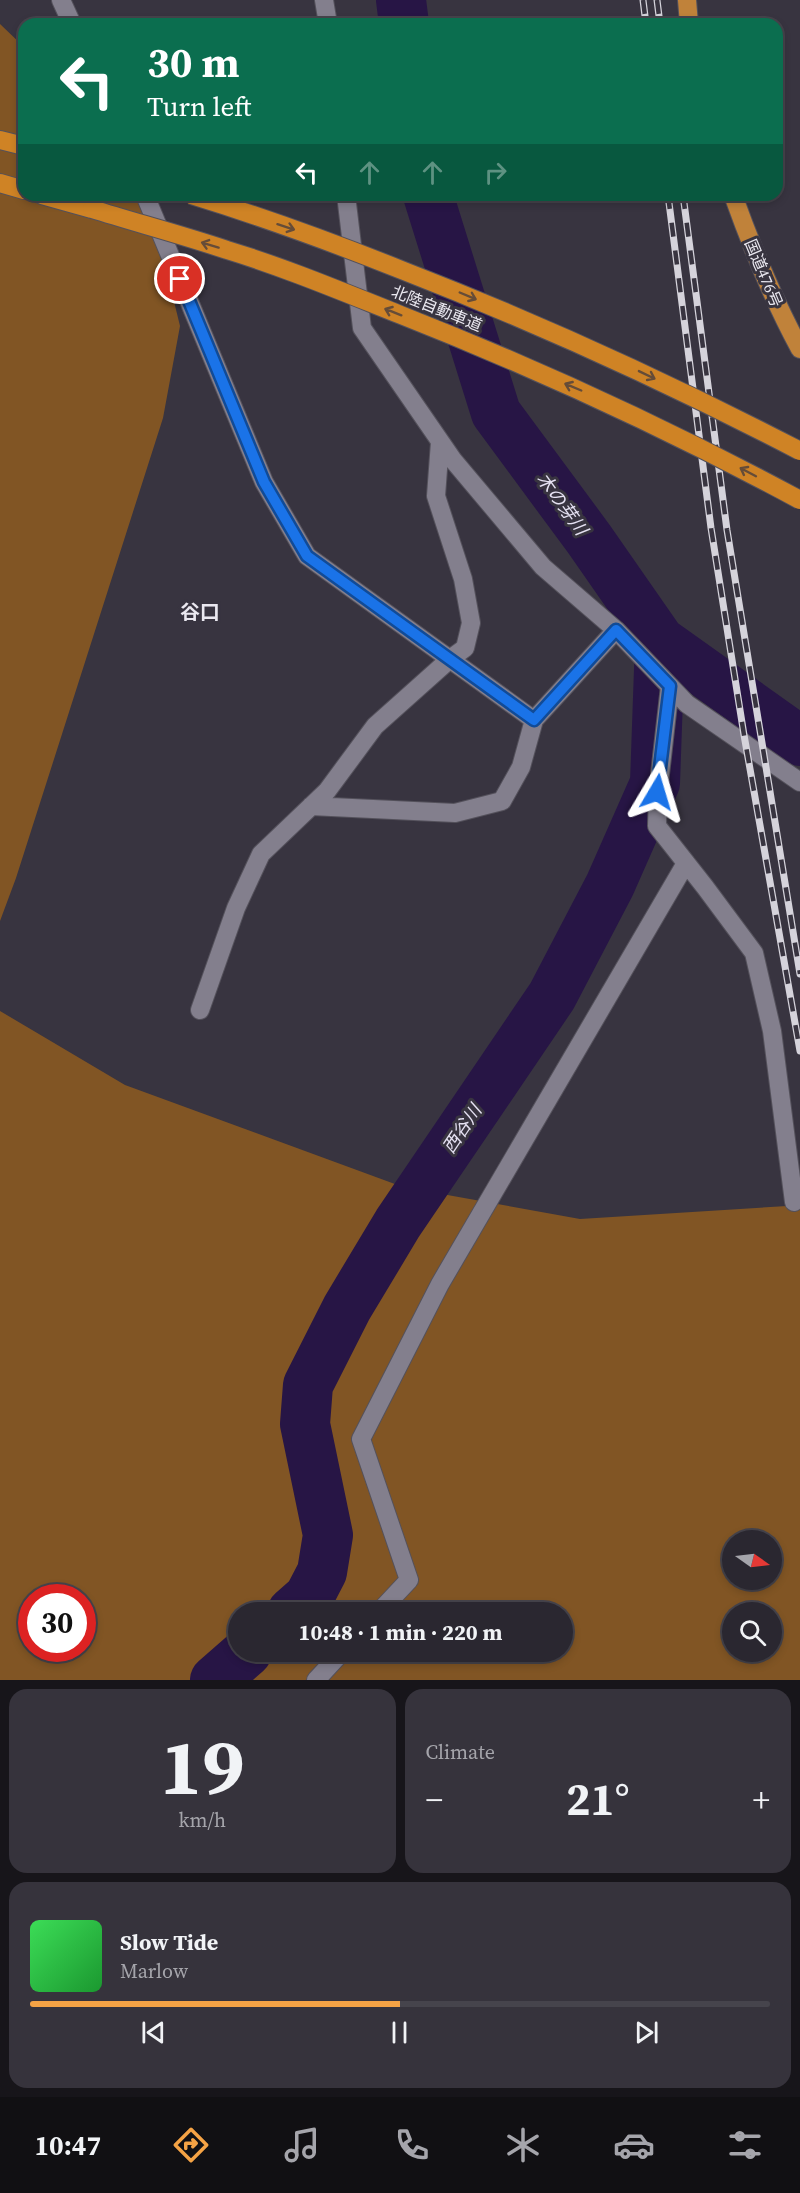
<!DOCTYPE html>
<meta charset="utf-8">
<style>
:root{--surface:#2a2730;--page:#36333c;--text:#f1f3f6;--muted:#a5a5ab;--line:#46444c;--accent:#f5a345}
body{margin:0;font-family:"Source Serif 4","Noto Sans JP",serif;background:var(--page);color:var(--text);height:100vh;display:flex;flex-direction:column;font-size:22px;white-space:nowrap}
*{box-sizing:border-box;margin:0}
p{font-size:20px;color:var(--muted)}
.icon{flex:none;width:33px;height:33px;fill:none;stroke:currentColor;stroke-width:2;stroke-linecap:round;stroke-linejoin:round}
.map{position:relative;height:1680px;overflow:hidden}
.side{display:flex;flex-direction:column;gap:9px;padding:9px;background:#17151a;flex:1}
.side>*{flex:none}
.guide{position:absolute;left:18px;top:18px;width:765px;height:183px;border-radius:18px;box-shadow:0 3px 9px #0003,0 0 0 2px var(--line);background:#0b6e4f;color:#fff;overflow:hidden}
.needle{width:39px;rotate:104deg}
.buttons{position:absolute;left:722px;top:1530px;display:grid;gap:12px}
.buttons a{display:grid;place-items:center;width:60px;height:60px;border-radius:50%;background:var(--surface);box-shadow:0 3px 9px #0003,0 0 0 2px var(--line);font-size:30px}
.speed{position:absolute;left:18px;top:1584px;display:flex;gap:12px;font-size:30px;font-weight:700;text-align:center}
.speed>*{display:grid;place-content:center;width:78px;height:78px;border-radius:50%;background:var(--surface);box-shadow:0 3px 9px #0003,0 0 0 2px var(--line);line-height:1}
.speed .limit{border:9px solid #d22;background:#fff;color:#111}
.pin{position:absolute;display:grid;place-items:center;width:51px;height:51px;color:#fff;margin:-26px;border:3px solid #fff;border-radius:50%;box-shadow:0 2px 6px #0007}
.me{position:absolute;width:66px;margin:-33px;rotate:7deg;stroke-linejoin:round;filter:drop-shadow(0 0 4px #0008)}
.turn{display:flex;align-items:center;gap:21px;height:126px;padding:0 30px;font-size:27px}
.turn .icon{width:78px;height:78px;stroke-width:2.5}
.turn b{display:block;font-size:42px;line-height:51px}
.lanes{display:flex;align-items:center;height:57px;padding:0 30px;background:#0003;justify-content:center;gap:30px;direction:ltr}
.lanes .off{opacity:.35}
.big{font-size:45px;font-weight:700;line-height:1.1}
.side .card{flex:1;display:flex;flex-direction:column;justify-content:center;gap:9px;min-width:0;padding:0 21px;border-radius:18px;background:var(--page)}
.side .dial{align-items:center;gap:0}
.dial b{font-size:78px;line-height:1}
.song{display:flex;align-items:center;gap:18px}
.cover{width:72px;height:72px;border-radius:9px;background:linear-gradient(135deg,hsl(130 70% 55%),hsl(130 70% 35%))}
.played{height:6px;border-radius:3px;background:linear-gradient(90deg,var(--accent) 50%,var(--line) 50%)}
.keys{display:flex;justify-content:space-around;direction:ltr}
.heat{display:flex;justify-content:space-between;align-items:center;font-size:33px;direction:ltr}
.side .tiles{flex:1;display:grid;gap:9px;grid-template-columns:1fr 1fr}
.card:last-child{grid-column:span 2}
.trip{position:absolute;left:228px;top:1602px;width:345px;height:60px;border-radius:30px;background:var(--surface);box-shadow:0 3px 9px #0003,0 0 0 2px var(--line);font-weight:700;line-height:60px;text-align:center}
.menu{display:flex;height:96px;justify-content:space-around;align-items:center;background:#111013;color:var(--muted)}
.menu .icon{width:42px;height:42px}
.menu .current{color:var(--accent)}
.menu b{font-size:27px;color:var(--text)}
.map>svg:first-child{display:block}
.forest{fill:#815524;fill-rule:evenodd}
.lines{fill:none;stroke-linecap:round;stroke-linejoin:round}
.river{stroke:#271545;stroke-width:50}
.minor-casing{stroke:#54515b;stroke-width:20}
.trunk-casing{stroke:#54515b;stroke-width:20}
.motorway-casing{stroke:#54515b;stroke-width:20}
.minor{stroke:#837f8d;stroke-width:18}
.trunk{stroke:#c0823a;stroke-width:18}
.motorway{stroke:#cf8325;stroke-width:18}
.rail-casing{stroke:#d5d3db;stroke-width:7}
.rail{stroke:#383440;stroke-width:4.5;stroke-dasharray:14;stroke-linecap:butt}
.motorway-bridge-casing{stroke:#54515b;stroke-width:20;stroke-linecap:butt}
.motorway-bridge{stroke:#cf8325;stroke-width:18}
.oneway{stroke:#654c38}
.route-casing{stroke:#114b97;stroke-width:15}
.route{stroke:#1a73e8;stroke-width:10}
.labels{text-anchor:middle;stroke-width:6;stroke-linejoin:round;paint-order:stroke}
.street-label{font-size:16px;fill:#eae8f0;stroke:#383440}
.water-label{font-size:18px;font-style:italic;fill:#e6e2f3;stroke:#383440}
.quarter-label{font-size:20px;font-weight:bold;fill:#eae8f0;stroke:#383440}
</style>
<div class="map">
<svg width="800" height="1680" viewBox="0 0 800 1680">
<rect width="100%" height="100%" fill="#383440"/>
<path class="forest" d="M0,24L24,47V195H144L151,207L180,326L163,418L16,878L0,921Z
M0,1011L125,1085L403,1187L580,1219L787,1206L800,1200V1680H0ZM732,1540H771V1580H732ZM32,1598H82V1648H32ZM238,1612H562V1652H238ZM732,1612H771V1652H732Z"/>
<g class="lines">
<path class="river" d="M401,0L404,24
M428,195L496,413L589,539L660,641L800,741
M292,1612L309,1597L322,1572L328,1535L305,1424L308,1385L347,1308L398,1223L552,996L610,885L655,783L660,641
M215,1680L247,1652"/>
<g class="minor-casing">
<path id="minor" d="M61,0L72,24
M324,0L328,24
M145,195L264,482L307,556L534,720L616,630
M346,195L362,328L453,460L543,567L616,630L687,704L800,782
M670,686L658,792L657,826L705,887L754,953L772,1031L794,1202
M311,806L455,813L502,801L521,767L534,720
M200,1010L236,908L261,854L327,791L375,726L450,659L465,648L471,623L463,579L436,496L440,442
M379,1612L409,1580L361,1439L440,1284L686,863
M316,1680L342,1652"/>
</g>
<g class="trunk-casing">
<path id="trunk" d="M687,0L689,24
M733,195C752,248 773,299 800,349"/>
</g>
<g class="motorway-casing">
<path id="motorway" d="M0,140L24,146
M0,183L24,190
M42,195L92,209"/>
</g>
<use href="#minor" class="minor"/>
<use href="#trunk" class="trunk"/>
<use href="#motorway" class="motorway"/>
<g class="rail-casing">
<path id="rail" d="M643,0L646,24
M657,0L660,24
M668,195L711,528L744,735L800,1051
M683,195L727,530L800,974"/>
</g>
<use href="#rail" class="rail"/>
<g class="motorway-bridge-casing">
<path id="motorway-bridge" d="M191,195C263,217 334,243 404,271C540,324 671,384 800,451
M92,209C137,223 182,235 227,250C286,268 343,292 401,315C538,369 670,430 800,500"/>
</g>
<use href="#motorway-bridge" class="motorway-bridge"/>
</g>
<defs><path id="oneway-shaft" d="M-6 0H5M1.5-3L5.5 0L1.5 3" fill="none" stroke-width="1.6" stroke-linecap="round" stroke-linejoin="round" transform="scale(1.5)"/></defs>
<g class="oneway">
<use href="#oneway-shaft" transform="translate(286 227) rotate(18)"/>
<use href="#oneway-shaft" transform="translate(210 245) rotate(-163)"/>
<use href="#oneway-shaft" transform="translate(468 296) rotate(23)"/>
<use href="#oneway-shaft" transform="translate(393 312) rotate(-158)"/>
<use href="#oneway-shaft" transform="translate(647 375) rotate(26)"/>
<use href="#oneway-shaft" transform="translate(573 387) rotate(-157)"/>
<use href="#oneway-shaft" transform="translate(748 472) rotate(-152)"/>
</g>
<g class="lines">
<g class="route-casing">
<path id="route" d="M180,279L264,482L307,556L534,720L616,630L670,686L657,792"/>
</g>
<use href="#route" class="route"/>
</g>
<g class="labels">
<g class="street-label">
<text transform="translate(764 273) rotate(67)" y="6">国道476号</text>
<text transform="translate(437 308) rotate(22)" y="6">北陸自動車道</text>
</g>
<g class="water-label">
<text transform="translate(562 504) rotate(54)" y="6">木の芽川</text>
<text transform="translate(462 1129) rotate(-56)" y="6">西谷川</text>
</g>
<g class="quarter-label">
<text x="200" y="619">谷口</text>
</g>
</g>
</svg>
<div class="buttons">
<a><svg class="needle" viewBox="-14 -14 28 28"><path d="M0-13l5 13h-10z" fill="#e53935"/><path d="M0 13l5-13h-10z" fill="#a5a5ab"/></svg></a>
<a><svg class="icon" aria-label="search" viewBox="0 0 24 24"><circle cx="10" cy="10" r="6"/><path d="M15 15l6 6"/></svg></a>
</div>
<div class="speed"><div class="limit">30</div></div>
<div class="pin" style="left:180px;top:279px;background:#d93025"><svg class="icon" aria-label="arrive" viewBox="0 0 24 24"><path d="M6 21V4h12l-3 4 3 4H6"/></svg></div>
<svg class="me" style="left:657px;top:792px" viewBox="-20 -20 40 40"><path d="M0-17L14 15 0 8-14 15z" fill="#1a73e8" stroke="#fff" stroke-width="4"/></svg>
<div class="trip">10:48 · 1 min · 220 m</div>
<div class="guide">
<div class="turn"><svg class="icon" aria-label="left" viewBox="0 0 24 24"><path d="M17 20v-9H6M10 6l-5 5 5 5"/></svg><div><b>30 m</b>Turn left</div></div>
<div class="lanes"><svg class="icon" aria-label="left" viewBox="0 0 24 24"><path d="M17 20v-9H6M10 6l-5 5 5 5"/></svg><svg class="icon off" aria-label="ahead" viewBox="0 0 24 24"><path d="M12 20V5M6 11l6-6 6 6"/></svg><svg class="icon off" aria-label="ahead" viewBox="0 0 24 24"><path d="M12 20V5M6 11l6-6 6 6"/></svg><svg class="icon off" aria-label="right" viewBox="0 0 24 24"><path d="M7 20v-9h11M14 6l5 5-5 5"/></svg></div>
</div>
</div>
<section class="side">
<div class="tiles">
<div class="card dial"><b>19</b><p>km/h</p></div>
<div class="card"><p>Climate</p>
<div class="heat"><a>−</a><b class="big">21°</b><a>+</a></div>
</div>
<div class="card">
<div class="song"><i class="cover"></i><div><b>Slow Tide</b><p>Marlow</p></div></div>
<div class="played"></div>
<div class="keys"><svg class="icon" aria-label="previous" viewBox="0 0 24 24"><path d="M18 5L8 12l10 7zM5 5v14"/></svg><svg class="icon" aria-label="pause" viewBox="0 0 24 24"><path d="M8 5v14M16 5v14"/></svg><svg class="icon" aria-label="next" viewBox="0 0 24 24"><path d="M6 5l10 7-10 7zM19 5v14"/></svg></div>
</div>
</div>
</section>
<nav class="menu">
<b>10:47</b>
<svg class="icon current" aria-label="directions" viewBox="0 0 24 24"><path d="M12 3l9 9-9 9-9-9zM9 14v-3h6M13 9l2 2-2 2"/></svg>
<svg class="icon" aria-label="music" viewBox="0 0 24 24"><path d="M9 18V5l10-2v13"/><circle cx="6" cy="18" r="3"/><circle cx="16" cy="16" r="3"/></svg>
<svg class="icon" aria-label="phone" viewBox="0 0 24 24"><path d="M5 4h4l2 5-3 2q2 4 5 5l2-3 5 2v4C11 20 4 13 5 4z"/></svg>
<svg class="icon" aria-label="climate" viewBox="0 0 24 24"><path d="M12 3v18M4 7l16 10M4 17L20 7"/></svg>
<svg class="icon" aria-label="car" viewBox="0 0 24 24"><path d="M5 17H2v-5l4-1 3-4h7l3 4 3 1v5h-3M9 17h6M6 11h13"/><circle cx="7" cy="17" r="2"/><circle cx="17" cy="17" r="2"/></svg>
<svg class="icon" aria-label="filters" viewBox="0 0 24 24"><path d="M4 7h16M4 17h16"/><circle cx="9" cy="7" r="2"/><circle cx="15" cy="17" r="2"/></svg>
</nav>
